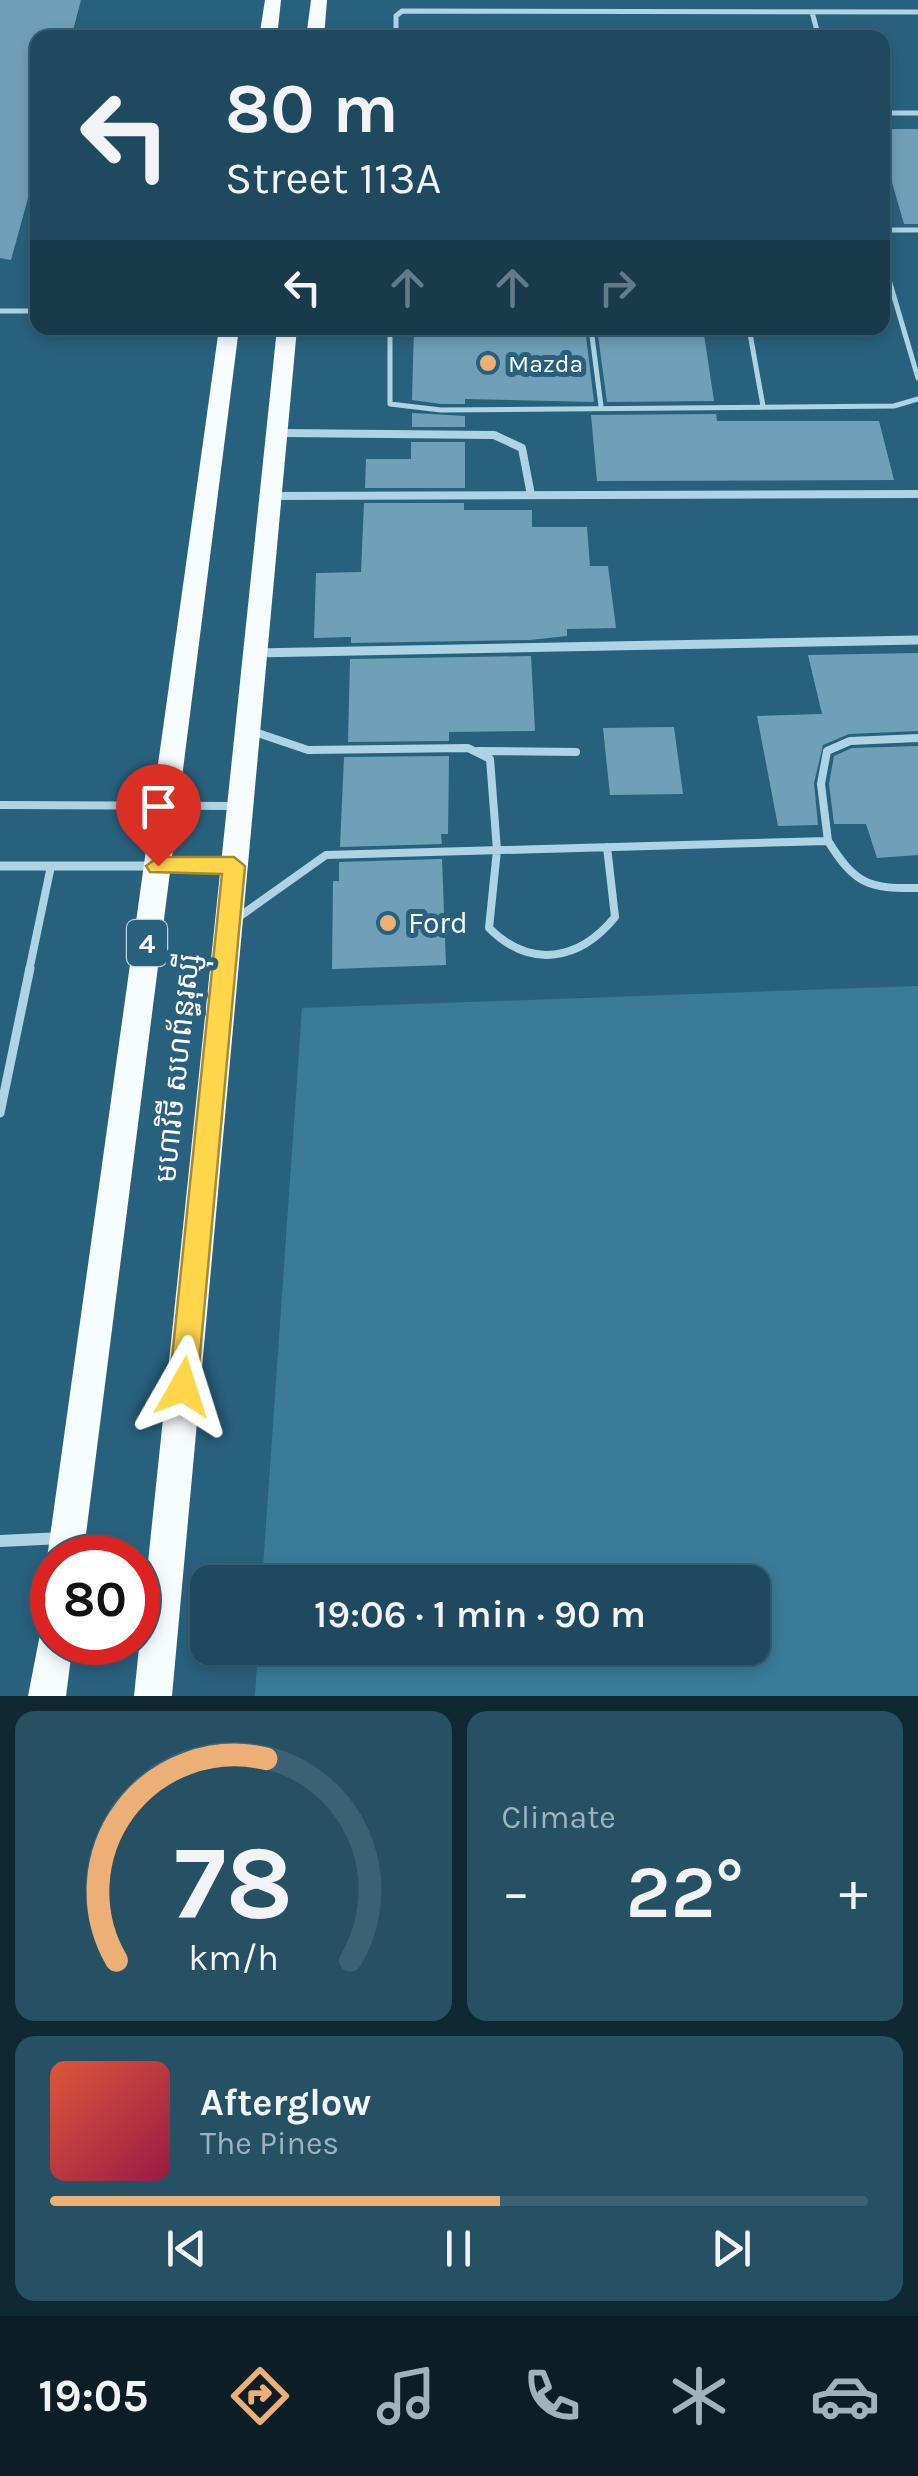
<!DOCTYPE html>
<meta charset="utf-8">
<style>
:root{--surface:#1e495e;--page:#265064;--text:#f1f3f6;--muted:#a1b2bc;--line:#3c6173;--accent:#ecaf75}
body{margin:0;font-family:Karla,"Noto Sans Khmer",sans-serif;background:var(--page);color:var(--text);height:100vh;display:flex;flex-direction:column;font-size:38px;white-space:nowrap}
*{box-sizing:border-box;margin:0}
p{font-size:32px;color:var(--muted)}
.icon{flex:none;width:55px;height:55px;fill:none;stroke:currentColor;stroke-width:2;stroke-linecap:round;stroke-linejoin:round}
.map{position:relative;height:1696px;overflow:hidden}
.panel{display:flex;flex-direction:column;gap:15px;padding:15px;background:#102834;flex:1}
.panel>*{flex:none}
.hud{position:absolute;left:30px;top:30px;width:860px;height:305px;border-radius:20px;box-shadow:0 5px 15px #0003,0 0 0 2px var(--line);background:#1e495e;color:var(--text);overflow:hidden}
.speed{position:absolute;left:30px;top:1535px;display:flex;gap:20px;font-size:50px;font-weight:700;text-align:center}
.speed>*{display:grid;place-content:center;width:130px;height:130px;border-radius:50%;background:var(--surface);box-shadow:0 5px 15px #0003,0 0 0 2px var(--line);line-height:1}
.speed .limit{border:15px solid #d22;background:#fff;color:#111}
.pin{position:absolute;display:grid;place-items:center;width:85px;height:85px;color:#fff;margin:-102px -42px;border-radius:50% 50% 50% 0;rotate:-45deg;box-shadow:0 0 10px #0007}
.pin .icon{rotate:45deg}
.me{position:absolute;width:110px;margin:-55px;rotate:6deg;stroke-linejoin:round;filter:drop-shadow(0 0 8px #0008)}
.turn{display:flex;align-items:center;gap:35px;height:210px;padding:0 30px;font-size:45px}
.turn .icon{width:130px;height:130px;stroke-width:2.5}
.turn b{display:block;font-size:70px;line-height:85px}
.lanes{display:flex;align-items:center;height:95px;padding:0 30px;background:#0003;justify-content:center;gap:50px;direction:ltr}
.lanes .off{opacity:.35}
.big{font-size:75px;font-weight:600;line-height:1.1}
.panel .card{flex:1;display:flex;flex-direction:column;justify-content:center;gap:15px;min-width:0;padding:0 35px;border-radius:20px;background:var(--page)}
.panel .dial{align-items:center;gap:0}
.dial svg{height:260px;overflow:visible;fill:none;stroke:var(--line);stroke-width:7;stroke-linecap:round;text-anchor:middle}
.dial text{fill:var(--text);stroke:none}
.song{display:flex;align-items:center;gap:30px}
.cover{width:120px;height:120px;border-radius:15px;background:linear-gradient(135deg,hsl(10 70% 55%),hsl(340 70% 35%))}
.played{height:10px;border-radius:5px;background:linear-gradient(90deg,var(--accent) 55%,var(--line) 55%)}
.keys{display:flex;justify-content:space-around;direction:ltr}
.heat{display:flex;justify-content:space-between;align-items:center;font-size:55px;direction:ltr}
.panel .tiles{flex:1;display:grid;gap:15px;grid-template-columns:1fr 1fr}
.card:last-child{grid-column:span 2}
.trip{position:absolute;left:190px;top:1565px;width:580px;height:100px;border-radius:20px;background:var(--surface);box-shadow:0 5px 15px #0003,0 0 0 2px var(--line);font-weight:600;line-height:100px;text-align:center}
.tab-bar{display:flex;height:160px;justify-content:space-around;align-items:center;background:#0c1d26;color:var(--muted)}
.tab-bar .icon{width:70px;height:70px}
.tab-bar .selected{color:var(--accent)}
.tab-bar b{font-size:45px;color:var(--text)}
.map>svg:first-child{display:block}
.green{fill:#397b99}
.building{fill:#70a0b7}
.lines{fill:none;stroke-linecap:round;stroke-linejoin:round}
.service-far2{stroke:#aed3e5;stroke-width:5}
.service-far1{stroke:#aed3e5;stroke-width:8}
.service{stroke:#aed3e5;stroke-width:9}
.minor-far1{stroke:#aed3e5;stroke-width:9}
.minor{stroke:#aed3e5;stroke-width:12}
.trunk{fill:#f6fbfe;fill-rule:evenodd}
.route{fill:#ffd54a;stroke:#a68a30;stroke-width:2.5}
.poi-dot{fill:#ecaf75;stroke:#28617e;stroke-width:4}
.labels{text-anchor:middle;stroke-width:10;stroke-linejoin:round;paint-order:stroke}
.far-poi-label{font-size:25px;fill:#fff;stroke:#28617e;text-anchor:start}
.shield{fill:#28617e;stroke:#bed0d8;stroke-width:2.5}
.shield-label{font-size:28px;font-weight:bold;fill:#fff}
.poi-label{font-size:30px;fill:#fff;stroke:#28617e;text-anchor:start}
.street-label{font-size:30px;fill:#fff;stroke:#28617e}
</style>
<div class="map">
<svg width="918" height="1696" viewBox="0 0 918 1696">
<rect width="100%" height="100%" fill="#28617e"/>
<path class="green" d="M918,986V1696H255L258,1648H752V1582H262L302,1008Z"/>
<path class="building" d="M0,0H81L71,38H38V162L11,260L0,258Z
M882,129H918V224H904L882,148Z
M414,328H585L594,402L465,399V404H441L412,400Z
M597,328H703L714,401L607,402Z
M412,413L465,416V427H412Z
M716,414L717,421H879L894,480L597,481L591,415Z
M411,442H465V488H365L366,459H411Z
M364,503H464V510H532V527H587L590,566H608L616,628L567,629V636L530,640L351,643V637L314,638L316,573L361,572Z
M918,653V731L849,734L823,745L814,783L818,825L778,826L757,716L822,714L808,655Z
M531,656L535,731L449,732V741L348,742L350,659Z
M674,727L683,794L610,795L603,728Z
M918,746V855L877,858L866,824H834L829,784L834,756L852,748Z
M449,756L448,834H441L442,844L340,847L344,757Z
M442,859L446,965L332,969L333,881H339V862Z"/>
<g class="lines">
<path class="service-far2" d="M812,12L819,38
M396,38V16L402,11L918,12
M882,113H918
M882,230H918
M882,256L918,378
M0,311H38
M390,328V404L441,410L894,406L918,399
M591,328L601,406
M749,328L763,406"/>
<path class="service-far1" d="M281,433L494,435L522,448L531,495
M273,496L918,494
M252,731L308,750L468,748L490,759L497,850L489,928C531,970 580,960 615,917L607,847
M478,751L576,752
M0,805L235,806
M828,841L821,784L827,751L850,741L918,738
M236,919L326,855L828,841C855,884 868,889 918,888
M29,971L51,866"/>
<path class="service" d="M0,1113L30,968"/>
<path class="minor-far1" d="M255,653L918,640
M0,866H233"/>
<path class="minor" d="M0,1541L62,1538"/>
<path class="trunk" d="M265,0H281L277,38H259Z
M311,0H327L324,38H306Z
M219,328H239L83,1558H52V1571L47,1558Z
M277,328H297L172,1696H134Z
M52,1624V1642H73L66,1696H28L41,1629Z"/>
</g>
<path class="route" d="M158,857H234L245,866L197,1387L193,1397L183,1401L173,1397L169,1387L222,874L150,872L146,866Z"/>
<g class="poi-dot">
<circle cx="488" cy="363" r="10"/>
<circle cx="388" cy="923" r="10"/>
</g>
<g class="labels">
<g class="far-poi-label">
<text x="508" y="372">Mazda</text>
</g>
<rect class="shield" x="127" y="920" width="40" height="46" rx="8"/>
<g class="shield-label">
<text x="147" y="953">4</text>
</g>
<g class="poi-label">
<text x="408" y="933">Ford</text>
</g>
<g class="street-label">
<text transform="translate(177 1068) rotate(-84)" y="10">មហាវិថី សហព័ន្ធរុស្ស៊ី</text>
</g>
</g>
</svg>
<div class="speed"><div class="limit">80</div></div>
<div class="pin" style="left:158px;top:866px;background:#d93025"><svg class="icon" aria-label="arrive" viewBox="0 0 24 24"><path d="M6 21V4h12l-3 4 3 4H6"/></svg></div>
<svg class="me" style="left:183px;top:1387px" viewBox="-20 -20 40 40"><path d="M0-17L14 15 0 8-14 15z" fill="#ffd54a" stroke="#fff" stroke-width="4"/></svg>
<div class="trip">19:06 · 1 min · 90 m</div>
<div class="hud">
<div class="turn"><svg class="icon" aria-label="left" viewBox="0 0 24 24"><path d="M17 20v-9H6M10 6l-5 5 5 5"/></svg><div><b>80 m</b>Street 113A</div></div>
<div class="lanes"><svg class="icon" aria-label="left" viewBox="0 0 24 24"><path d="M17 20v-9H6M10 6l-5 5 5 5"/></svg><svg class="icon off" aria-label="ahead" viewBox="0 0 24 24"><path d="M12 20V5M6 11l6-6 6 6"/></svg><svg class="icon off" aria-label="ahead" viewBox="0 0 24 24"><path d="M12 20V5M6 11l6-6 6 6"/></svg><svg class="icon off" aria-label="right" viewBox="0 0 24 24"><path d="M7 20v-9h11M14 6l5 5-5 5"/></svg></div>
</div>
</div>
<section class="panel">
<div class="tiles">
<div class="card dial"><svg viewBox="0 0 100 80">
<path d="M14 69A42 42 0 1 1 86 69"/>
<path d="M14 69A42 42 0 0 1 60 7" stroke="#ecaf75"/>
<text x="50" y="56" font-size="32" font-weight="700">78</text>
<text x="50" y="72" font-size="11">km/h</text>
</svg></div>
<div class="card"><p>Climate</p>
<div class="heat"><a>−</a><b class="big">22°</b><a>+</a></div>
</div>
<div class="card">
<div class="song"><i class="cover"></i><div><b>Afterglow</b><p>The Pines</p></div></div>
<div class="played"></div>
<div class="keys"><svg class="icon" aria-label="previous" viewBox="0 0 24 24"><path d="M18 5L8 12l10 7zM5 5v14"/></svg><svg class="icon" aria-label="pause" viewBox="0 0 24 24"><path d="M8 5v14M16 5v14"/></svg><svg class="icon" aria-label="next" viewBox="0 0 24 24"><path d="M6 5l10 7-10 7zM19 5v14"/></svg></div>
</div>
</div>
</section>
<nav class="tab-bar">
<b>19:05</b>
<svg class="icon selected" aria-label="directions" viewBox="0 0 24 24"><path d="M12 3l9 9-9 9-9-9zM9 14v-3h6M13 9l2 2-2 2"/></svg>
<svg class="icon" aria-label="music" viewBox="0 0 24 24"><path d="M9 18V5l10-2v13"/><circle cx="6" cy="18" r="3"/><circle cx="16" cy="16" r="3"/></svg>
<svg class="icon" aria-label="phone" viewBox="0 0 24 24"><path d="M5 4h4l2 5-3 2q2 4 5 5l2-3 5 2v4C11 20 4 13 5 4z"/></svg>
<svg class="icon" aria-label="climate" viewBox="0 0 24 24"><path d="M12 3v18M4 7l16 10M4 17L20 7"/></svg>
<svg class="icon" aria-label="car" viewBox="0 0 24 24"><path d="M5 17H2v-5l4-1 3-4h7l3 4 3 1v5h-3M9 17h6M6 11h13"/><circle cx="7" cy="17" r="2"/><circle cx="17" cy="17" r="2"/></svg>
</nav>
